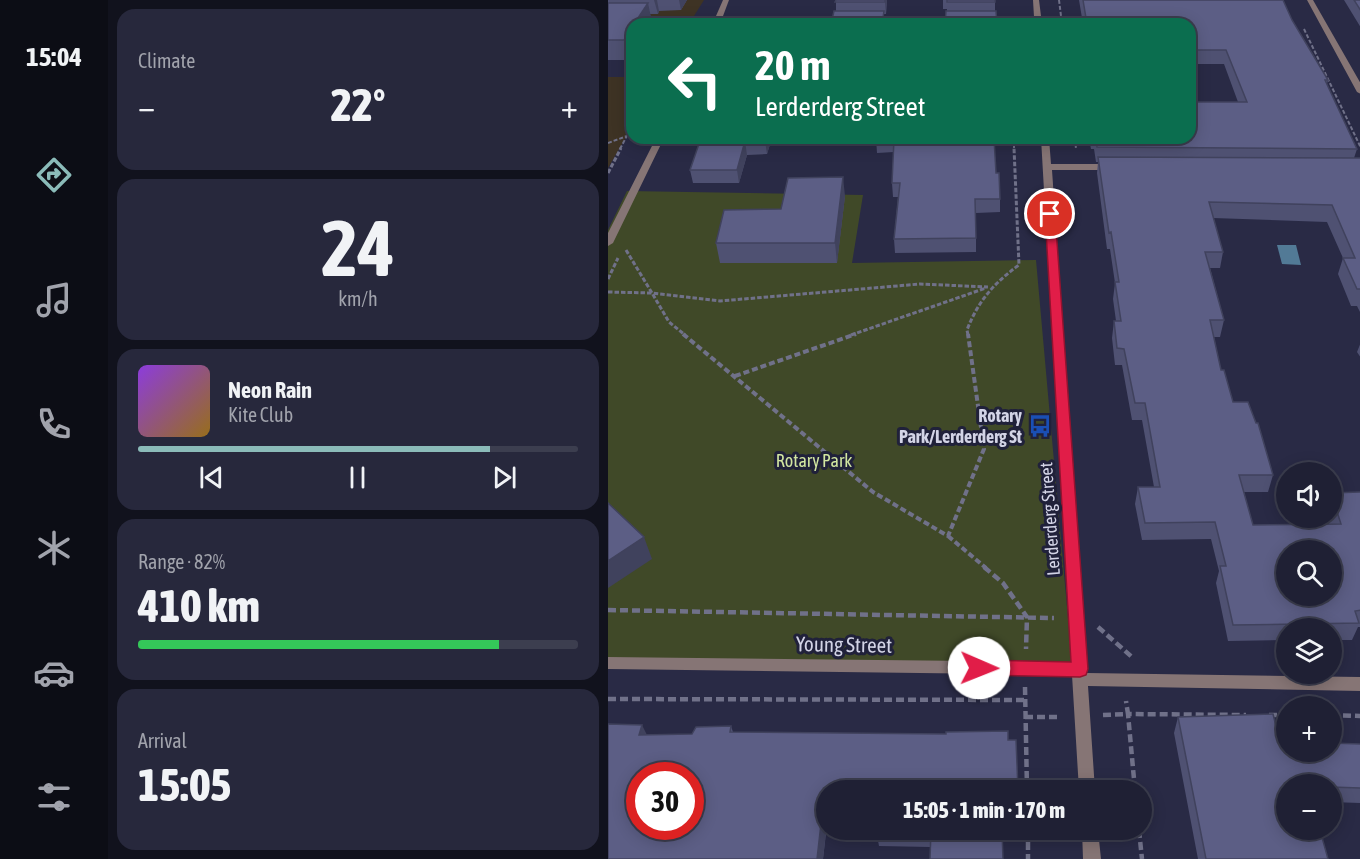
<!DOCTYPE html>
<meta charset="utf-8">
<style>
:root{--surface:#1f2034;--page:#27283c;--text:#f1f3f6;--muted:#a1a3ac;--line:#3c3e4f;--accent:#8bbbb9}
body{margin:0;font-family:"Asap Condensed",sans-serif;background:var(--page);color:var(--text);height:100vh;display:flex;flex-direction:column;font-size:22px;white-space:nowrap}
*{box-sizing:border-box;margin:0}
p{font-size:20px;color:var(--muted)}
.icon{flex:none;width:33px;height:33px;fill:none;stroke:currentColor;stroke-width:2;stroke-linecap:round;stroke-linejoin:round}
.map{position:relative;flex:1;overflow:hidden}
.panel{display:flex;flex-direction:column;gap:9px;padding:9px;background:#11121d;width:500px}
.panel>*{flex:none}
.hud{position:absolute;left:18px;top:18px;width:570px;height:126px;border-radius:18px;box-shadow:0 3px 15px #0003,0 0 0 2px var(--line);background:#0b6e4f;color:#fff;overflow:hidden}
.fabs{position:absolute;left:668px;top:462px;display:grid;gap:12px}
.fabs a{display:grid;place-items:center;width:66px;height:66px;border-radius:50%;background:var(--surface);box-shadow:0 3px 15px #0003,0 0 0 2px var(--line);font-size:30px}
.speed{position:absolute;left:18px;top:762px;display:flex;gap:12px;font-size:30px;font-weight:700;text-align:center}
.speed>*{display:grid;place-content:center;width:78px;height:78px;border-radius:50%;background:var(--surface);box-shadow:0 3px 15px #0003,0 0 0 2px var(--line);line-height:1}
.speed .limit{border:9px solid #d22;background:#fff;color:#111}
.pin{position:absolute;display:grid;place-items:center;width:51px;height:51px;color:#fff;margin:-26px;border:3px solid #fff;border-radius:50%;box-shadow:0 2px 6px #0007}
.me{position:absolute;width:66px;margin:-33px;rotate:91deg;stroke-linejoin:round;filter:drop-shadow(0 0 4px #0008)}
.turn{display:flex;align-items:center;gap:21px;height:126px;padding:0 30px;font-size:27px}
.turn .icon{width:78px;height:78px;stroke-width:2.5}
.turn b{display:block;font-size:42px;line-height:51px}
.big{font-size:45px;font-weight:800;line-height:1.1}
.panel .tile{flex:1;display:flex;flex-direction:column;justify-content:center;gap:9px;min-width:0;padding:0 21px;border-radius:18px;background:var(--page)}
.panel .dial{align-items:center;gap:0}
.dial b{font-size:78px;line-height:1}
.song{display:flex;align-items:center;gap:18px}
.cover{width:72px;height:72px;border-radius:9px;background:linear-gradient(135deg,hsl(270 70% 55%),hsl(40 70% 35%))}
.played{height:6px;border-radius:3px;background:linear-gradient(90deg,var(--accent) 80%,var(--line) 80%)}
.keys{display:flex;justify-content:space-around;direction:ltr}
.heat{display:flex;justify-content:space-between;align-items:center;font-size:33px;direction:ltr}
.charge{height:9px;border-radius:4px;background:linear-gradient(90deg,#34c759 82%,var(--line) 0)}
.trip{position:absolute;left:208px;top:780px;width:336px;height:60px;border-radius:30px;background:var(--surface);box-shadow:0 3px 15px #0003,0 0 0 2px var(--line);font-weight:800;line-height:60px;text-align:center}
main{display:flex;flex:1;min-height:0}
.tabs{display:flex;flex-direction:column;width:108px;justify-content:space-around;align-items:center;background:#0c0d15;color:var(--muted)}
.tabs .icon{width:42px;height:42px}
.tabs .selected{color:var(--accent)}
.tabs b{font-size:27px;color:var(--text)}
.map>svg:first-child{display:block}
.commercial{fill:#3e3324}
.green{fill:#404928}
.water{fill:#527a96}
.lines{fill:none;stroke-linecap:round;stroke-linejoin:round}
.path-far3{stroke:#707189;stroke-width:2;stroke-dasharray:4 2;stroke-linecap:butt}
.path-far2{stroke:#707189;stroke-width:3;stroke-dasharray:4.5 2;stroke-linecap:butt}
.path-far1{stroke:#707189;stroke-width:4;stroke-dasharray:6 3;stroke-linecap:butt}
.path{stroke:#707189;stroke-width:4.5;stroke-dasharray:8 4;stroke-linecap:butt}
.minor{fill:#867575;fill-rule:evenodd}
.wall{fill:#4f5172}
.shaded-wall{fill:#40425d}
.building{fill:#5c5e85;stroke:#40425d;stroke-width:1.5;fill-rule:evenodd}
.route{fill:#e11d48;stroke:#92132f;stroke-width:1.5}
.labels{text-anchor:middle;stroke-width:6;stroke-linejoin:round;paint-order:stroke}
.poi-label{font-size:18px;font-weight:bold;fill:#d3d4e6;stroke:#20213a;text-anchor:end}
.park-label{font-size:18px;fill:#d2e6a1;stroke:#20213a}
.street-label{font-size:18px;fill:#d3d4e6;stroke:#20213a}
.near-street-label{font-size:21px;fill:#d3d4e6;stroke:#20213a}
</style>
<main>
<nav class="tabs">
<b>15:04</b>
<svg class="icon selected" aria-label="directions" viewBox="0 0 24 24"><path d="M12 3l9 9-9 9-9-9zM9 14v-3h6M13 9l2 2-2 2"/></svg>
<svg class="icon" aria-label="music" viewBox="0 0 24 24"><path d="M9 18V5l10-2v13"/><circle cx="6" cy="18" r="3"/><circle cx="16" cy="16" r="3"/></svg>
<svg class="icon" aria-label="phone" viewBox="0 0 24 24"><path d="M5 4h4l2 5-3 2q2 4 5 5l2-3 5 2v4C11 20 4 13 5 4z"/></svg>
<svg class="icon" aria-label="climate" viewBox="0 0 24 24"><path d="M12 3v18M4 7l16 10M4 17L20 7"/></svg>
<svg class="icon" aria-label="car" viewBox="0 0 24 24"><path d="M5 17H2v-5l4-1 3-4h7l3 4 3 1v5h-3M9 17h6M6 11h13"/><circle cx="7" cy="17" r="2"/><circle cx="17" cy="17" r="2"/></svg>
<svg class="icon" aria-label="filters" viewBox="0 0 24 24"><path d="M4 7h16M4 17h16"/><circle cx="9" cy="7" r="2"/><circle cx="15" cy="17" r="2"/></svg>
</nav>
<section class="panel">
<div class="tile"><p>Climate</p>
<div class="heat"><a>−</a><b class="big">22°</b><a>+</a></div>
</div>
<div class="tile dial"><b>24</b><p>km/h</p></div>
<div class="tile">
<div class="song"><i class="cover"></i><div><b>Neon Rain</b><p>Kite Club</p></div></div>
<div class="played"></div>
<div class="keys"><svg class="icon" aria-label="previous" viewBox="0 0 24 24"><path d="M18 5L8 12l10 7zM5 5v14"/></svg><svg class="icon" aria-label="pause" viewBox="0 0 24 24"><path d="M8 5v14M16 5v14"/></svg><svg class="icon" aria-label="next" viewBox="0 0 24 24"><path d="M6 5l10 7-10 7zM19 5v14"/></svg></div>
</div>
<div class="tile"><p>Range · 82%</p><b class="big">410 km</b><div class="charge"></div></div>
<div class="tile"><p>Arrival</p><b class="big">15:05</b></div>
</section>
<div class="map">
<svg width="753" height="859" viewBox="0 0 753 859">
<rect width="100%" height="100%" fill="#292a45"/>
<path class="commercial" d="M0,0H96L81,24H24Z
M0,77H24V127L0,168Z"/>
<path class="green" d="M19,191L255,195L244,263L428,260L464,663L0,665V230Z"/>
<path class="water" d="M669,245H688L693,265L674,264Z"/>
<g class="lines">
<path class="path-far3" d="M451,0L454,24
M696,29L753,148
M406,138V149
M467,138L468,149
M0,143L19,136
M12,149L24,126"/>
<path class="path-far2" d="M0,173L13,148
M18,250L44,293L112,301L312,284L380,287
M0,279L10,258
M0,292L44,293L61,322L77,335
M243,335L378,288
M360,335L359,330C370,301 386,283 411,265L406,148"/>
<path class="path-far1" d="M75,334L265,492L340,536L376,449L360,334
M127,376L248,334
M340,536L378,568"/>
<path class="path" d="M376,567L395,583L419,617L418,649
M0,610L446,618
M490,627L524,657
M417,687L419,790
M0,699L417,700
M495,715L520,714L518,701
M661,715H678
M723,715L753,716
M417,717H452
M527,790L520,714L638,715
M420,830V859
M531,830L534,859"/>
<path class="minor" d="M115,0H121L115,16L239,17L243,19L239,21H114L112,24H106V21L0,20V16H108Z
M425,0H431L434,24H426V21H373L369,19L373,17H426Z
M699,0H705L753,84V94L749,92Z
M259,17H353L357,19L353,21H262L258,19Z
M48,138H56L5,243L0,246V233Z
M433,138H441L443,164H505L509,167L505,170H444L479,673L753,677V691L480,686L487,790H471L464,675L0,669V657L463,662Z
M474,830H490L493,859H475Z"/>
</g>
<path class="wall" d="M0,0H79L73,10L51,11L50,14H42L44,22L21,60H0Z
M228,0H279L278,14H276V24H223L228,11Z
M335,0H387V11H339V9H335Z
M471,0H675L684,20L720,80L719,84L749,149L746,158H753V314L749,306H743L730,274L735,258L719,222L605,218L615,252L612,268H602L616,320L612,337H606L613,370L625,402L665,475L660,492H636L645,525L721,524L719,518H723V493L753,492V627H750L744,640H723V628H678V640L620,641L608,583L611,571L603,539L534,540L527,504L530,487H546L534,420H524L514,365H507L504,338L506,321H508L505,299L507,283L502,249H499L489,173L490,162H488L486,149H483L481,138H582L630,102L616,64H582V24H475Z
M736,0H753V28Z
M93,138H164L159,154L139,155L131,183H85L82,170Z
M268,138H386L388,173L392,199V212L368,213V252L287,253L286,239L290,197H285L284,183L286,152L269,153Z
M237,196L229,263H112L108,243L173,209Z
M753,342V358L749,352Z
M570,717L672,742L753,744V803L723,802V784H678L720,859H590L566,733Z
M123,726L125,732L338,734L400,731L219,790V825L215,859H0L39,735L84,734Z
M268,830H411L410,835H395L323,847L271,846Z"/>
<path class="shaded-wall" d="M46,0H49L51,11L50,14Z
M71,0H79L73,10Z
M277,0H279L278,14L277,2Z
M40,3L44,22L43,24H26Z
M276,11V24H274Z
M24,28V56L21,60L16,40Z
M158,138H164L159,154L157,141Z
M137,141L139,155L131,183L129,170Z
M235,177L237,196L229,263L227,243Z
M36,537L44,559L0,588V561Z
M34,725L43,743L31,735Z
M215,806L219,822L215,859H209Z"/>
<path class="building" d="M228,0H277V2H227Z
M339,0H387V2H339Z
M475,0H675L684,20L720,80H717L749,149L489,147L488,138H582V102H639L618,50H582V24H479Z
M746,0H753V11Z
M0,3H40L26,24H24V28L16,40H0Z
M226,11H276L274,24H223Z
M338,11H388L389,24H337Z
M93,138H158L157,141H137L129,170H82Z
M268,138H386L388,173H391L392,199H367L368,238L286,239L292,183H284L286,139H267Z
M490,157L753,158V289H749L735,258H747L724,205L601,202L615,252H597L616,320H602L613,370H616L625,402H640L648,423H650L665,475H631L645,525L733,524L723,493L753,492V610L747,611L751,623L625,625L612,566H618L607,522L537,523L530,487H552L537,403H527L516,349L509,348L506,321H513L507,282H511L503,232L501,233ZM678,550H723V596H678Z
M235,177L227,243H108L116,210L173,209L180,178Z
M0,503L36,537L0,561Z
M665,714L672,742L678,743V752H723V743L753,744V788L723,787V784H678V830H712L720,859H598L570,717Z
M0,724L34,725L31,735L84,734L88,727L123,726L122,732L338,734V732L400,731V740H408L410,790H219V806H215L209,859H0ZM32,776H82V826H32Z
M290,830H394L395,859H322L323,830Z"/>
<path class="route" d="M442,211L447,214L480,669L478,675L472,677L371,675L365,673L363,668L365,662L371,660L463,662L437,214Z"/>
<defs>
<g id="bus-bare" transform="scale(1.8)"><path d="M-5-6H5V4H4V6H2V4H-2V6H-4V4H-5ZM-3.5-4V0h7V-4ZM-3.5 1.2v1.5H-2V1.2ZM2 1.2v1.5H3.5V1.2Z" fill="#1a4fb4" stroke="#20213a" stroke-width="2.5" paint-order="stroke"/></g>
</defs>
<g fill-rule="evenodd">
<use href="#bus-bare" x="432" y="426"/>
</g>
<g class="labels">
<g class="poi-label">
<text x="414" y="422">Rotary<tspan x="414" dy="21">Park/Lerderderg St</tspan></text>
</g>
<g class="park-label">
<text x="206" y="467">Rotary Park</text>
</g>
<g class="street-label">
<text transform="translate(442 519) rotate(-94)" y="6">Lerderderg Street</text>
</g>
<g class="near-street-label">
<text transform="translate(236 645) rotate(1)" y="7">Young Street</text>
</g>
</g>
</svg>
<div class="fabs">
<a><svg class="icon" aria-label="sound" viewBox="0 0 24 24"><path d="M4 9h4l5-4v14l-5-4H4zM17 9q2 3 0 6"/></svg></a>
<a><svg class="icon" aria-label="search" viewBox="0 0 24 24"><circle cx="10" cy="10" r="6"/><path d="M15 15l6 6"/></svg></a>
<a><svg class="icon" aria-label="layers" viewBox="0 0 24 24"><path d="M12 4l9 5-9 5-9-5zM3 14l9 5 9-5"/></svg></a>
<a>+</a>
<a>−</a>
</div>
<div class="speed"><div class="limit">30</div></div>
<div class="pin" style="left:442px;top:214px;background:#d93025"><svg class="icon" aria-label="arrive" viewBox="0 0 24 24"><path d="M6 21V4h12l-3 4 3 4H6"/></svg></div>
<svg class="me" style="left:371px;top:668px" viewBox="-20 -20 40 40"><circle r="19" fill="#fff"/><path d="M0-13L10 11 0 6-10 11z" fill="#e11d48"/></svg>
<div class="trip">15:05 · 1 min · 170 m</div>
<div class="hud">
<div class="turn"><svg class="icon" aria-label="left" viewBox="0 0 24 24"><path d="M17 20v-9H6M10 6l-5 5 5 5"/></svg><div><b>20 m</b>Lerderderg Street</div></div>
</div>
</div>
</main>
